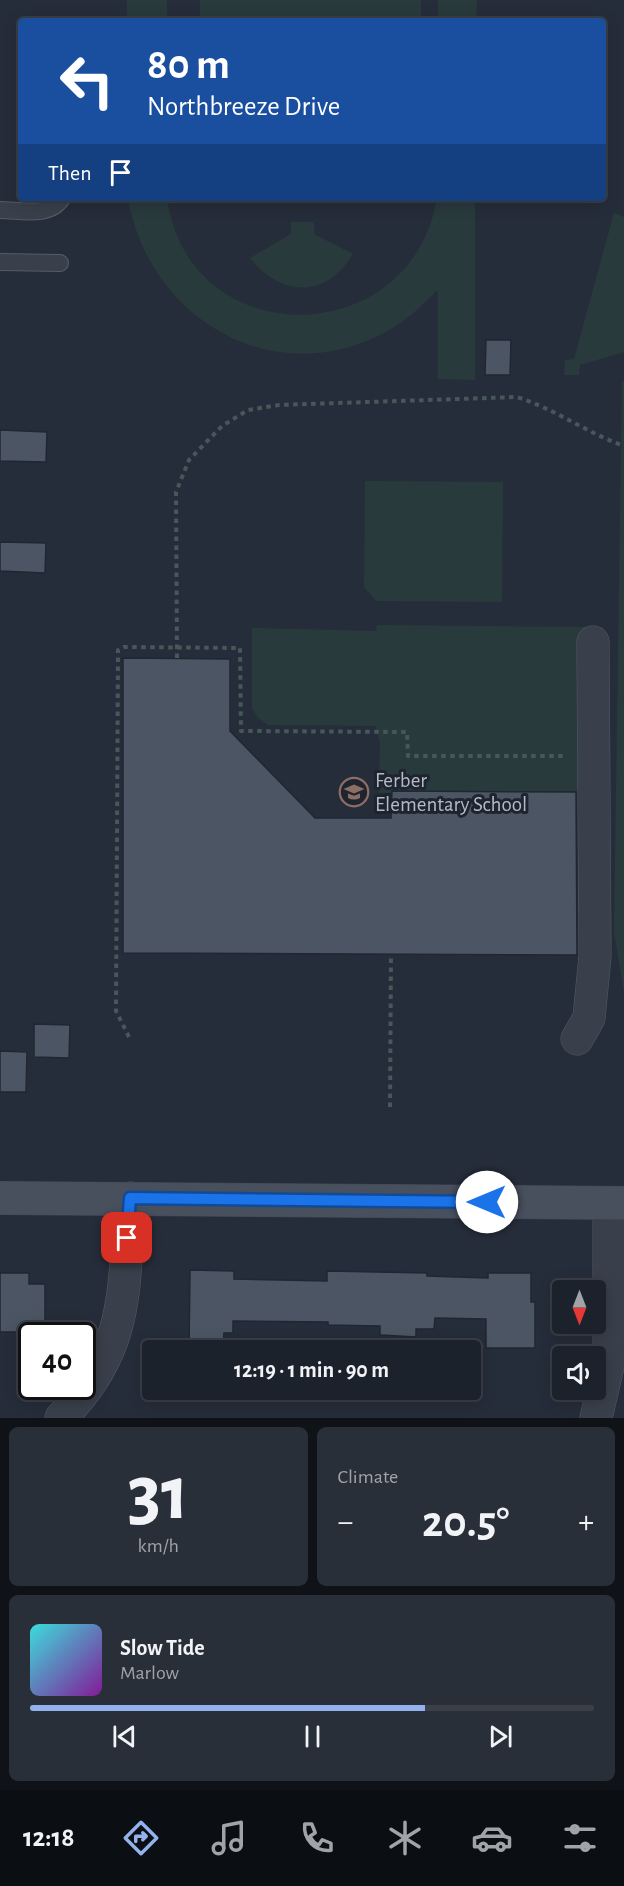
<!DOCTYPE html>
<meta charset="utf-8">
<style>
:root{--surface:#1c222c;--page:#292f38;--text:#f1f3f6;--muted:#a0a4a9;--line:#3a3f48;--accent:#93b1ed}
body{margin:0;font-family:"Alegreya Sans",sans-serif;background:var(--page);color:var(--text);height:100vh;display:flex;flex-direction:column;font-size:22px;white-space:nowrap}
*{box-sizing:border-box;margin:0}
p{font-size:20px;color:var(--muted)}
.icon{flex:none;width:33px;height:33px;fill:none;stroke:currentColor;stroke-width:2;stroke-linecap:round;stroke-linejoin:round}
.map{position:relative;height:1418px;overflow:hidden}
.panel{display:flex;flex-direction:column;gap:9px;padding:9px;background:#0f1318;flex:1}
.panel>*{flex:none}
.guide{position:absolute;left:18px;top:18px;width:588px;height:183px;border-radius:6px;box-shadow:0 3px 15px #0003,0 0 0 2px var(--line);background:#1a4fa0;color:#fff;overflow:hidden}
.needle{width:39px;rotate:180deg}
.fabs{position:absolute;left:552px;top:1280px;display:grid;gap:12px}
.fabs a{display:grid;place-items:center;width:54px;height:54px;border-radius:6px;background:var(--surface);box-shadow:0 3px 15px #0003,0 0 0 2px var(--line);font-size:30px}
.speed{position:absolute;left:18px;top:1322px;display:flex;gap:12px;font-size:30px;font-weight:700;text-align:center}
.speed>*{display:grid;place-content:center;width:78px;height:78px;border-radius:50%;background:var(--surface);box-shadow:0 3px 15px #0003,0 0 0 2px var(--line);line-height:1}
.speed .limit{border:3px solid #111;border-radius:9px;background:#fff;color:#111}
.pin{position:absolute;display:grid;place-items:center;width:51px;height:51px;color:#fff;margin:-26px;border-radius:12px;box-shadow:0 3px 9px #0006}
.me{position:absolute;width:66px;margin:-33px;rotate:270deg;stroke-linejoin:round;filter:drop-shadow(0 0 4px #0008)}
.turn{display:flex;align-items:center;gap:21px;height:126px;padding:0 30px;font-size:27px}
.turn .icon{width:78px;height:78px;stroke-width:2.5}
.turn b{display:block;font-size:42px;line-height:51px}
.then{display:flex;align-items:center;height:57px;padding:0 30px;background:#0003;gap:12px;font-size:22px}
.big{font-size:45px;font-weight:700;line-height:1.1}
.panel .card{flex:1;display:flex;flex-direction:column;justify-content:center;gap:9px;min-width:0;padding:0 21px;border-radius:9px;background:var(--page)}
.panel .dial{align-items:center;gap:0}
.dial b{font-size:78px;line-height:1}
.song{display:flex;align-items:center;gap:18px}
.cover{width:72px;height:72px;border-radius:9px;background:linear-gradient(135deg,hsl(180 70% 55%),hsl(290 70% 35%))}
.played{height:6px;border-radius:3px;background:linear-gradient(90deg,var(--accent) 70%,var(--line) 70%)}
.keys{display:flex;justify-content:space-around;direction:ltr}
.heat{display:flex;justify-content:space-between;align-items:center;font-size:33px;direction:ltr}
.panel .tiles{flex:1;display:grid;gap:9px;grid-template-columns:1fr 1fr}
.card:last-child{grid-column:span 2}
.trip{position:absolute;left:142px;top:1340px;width:339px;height:60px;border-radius:6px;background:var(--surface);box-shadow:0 3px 15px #0003,0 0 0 2px var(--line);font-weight:700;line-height:60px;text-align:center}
.tab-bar{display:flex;height:96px;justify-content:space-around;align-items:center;background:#0b0e12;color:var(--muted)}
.tab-bar .icon{width:42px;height:42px}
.tab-bar .active{color:var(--accent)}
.tab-bar b{font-size:27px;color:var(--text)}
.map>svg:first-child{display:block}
.green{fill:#293a3c}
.building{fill:#4c5563;stroke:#202732;stroke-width:1.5}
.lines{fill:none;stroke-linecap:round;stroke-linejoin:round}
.lane-casing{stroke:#545b66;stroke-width:18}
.street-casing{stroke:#545b66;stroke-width:33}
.secondary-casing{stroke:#424954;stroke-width:34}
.path{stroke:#47575a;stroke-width:4;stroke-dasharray:4.5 4.5;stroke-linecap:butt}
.lane{stroke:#39404b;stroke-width:16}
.street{stroke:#39404b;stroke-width:32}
.secondary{stroke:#484f5d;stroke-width:33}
.route-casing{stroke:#114b97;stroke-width:15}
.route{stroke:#1a73e8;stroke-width:10}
.labels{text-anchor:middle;stroke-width:6;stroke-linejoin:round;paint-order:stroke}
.poi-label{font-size:21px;fill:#b5bbc6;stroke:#1e2530;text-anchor:start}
</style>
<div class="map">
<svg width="624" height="1418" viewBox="0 0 624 1418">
<rect width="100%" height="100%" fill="#262d3a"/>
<path class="green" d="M127,0H167V21H127Z
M200,0H421V21H200Z
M438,0H477L476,21H438Z
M128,198H167C188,354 411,353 437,198H475V380L438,379V292L436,291C423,305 408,319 391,329C278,395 149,321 128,198Z
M614,213L624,217V352L580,365L579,375H564L565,360L574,359Z
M291,222H314V234L353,254C326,299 281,297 250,258L291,234Z
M622,381H624V992L614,932Z
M365,481L503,482L502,602L376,601L364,587Z
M377,625L603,627V791L379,793L380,743L376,726L268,725L258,718L252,708V628L376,631Z"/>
<path class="building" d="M486,340H511L510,375H485Z
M0,430L47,432L46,462L0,461Z
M0,542L46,543L45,573L0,571Z
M123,658L230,659V731L315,818H391L392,791L576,792L577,955L123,953Z
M34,1024L70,1025L69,1058L34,1057Z
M0,1051L27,1052L26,1092H0Z
M190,1270L234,1271V1279L327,1281V1271L427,1273V1276L488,1278V1273H531V1302H535V1348H486V1319L435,1318L434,1329H416V1337L380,1335V1326L328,1325V1322L233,1321V1333H224L223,1350H189Z
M0,1273H29V1284H45V1327H29V1332H0Z"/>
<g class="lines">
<g class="lane-casing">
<path id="lane" d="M0,210C20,210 50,218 62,198
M0,262L60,263"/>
</g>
<g class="street-casing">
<path id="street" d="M577,1039L589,1018L595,956L593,642
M61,1418C131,1348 123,1288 130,1198
M596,1418L609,1362V1203"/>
</g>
<g class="secondary-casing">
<path id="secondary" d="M0,1198L624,1203"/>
</g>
<path class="path" d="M177,658L176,492L189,460L222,426L248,410L279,405L517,397C555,409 587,433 624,446
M129,1037L116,1011L118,650L124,647L240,648L241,731L407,732L408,756H565
M390,1107L391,954"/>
<use href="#lane" class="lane"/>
<use href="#street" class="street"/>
<use href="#secondary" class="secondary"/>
</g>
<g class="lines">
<g class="route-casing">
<path id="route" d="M127,1238L130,1198L487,1202"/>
</g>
<use href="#route" class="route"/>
</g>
<defs>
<g id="school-ring" transform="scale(1.5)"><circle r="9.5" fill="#1e2530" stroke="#8d6e63" stroke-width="1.5"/><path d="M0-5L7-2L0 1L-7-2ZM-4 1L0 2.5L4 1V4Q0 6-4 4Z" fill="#8d6e63"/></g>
</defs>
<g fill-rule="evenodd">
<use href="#school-ring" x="354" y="792"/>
</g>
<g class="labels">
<g class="poi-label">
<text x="375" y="787">Ferber<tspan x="375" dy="24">Elementary School</tspan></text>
</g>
</g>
</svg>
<div class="fabs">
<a><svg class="needle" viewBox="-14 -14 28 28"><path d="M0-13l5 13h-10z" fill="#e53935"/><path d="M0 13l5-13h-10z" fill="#a0a4a9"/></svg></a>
<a><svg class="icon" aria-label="sound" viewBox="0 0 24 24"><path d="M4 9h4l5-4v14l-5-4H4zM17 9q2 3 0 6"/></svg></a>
</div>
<div class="speed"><div class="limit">40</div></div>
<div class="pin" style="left:127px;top:1238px;background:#d93025"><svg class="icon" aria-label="arrive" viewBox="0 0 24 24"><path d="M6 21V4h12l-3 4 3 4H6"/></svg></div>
<svg class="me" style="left:487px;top:1202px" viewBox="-20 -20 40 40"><circle r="19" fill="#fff"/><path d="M0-13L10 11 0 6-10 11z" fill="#1a73e8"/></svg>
<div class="trip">12:19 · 1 min · 90 m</div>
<div class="guide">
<div class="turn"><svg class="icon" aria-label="left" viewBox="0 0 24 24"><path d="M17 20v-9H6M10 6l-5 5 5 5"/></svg><div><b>80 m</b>Northbreeze Drive</div></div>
<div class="then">Then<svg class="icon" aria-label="arrive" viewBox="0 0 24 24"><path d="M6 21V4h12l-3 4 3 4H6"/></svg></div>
</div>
</div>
<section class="panel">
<div class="tiles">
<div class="card dial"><b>31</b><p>km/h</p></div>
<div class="card"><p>Climate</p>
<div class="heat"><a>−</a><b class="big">20.5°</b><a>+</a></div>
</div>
<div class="card">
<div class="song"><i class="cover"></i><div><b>Slow Tide</b><p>Marlow</p></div></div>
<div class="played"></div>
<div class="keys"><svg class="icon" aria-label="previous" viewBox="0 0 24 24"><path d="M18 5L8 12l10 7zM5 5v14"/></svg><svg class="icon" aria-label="pause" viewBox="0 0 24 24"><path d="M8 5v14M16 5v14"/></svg><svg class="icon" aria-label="next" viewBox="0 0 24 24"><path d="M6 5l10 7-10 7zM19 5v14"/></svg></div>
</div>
</div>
</section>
<nav class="tab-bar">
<b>12:18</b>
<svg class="icon active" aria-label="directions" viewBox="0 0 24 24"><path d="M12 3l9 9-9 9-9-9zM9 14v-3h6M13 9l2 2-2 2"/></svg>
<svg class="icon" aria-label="music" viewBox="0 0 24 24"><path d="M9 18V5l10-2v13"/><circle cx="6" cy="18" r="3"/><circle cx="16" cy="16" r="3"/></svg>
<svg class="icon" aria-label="phone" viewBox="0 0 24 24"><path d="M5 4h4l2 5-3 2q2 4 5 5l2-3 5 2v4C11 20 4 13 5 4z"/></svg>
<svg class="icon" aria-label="climate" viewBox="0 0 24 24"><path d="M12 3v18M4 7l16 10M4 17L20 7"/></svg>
<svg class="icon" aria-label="car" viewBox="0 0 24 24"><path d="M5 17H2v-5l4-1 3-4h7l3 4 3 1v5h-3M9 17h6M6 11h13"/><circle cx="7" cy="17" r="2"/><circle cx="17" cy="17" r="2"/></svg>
<svg class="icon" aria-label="filters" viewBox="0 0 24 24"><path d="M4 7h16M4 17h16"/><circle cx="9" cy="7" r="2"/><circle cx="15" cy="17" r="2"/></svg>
</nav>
